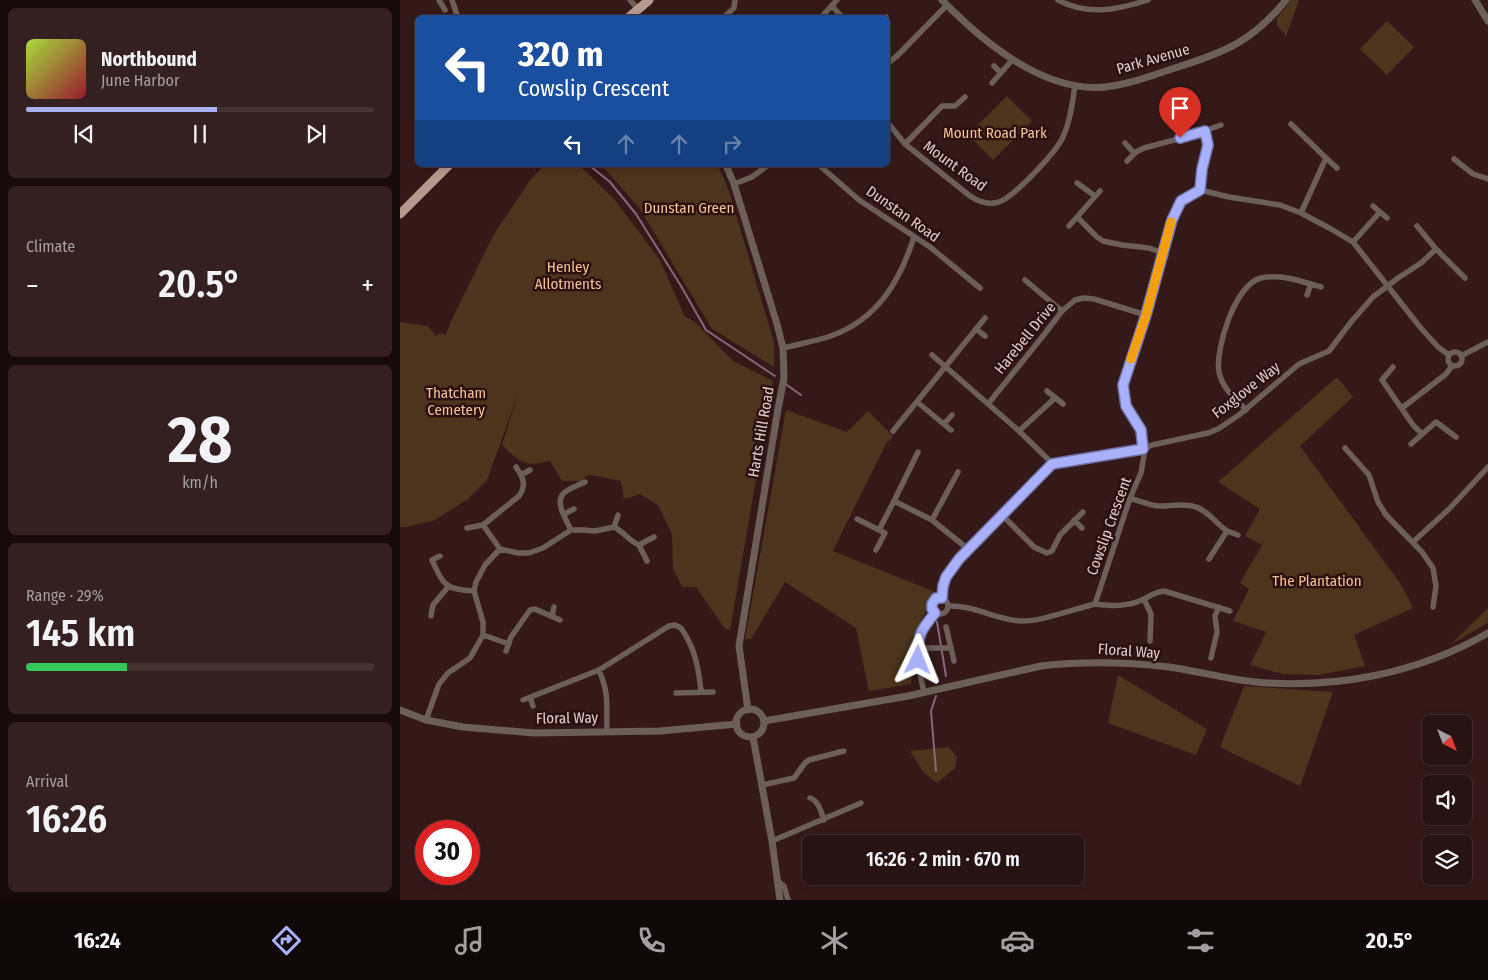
<!DOCTYPE html>
<meta charset="utf-8">
<style>
:root{--surface:#281313;--page:#342021;--text:#f1f3f6;--muted:#a59ea0;--line:#443233;--accent:#a9b0fc}
body{margin:0;font-family:"Fira Sans Condensed",sans-serif;background:var(--page);color:var(--text);height:100vh;display:flex;flex-direction:column;font-size:19px;white-space:nowrap}
*{box-sizing:border-box;margin:0}
p{font-size:16px;color:var(--muted)}
.icon{flex:none;width:28px;height:28px;fill:none;stroke:currentColor;stroke-width:2;stroke-linecap:round;stroke-linejoin:round}
.map{position:relative;flex:1;overflow:hidden}
.panel{display:flex;flex-direction:column;gap:8px;padding:8px;background:#160a0a;width:400px}
.panel>*{flex:none}
.banner{position:absolute;left:15px;top:15px;width:475px;height:152px;border-radius:8px;box-shadow:0 2px 8px #0003,0 0 0 1px var(--line);background:#1a4fa0;color:#fff;overflow:hidden}
.needle{width:32px;rotate:138deg}
.tools{position:absolute;left:1022px;top:715px;display:grid;gap:10px}
.tools a{display:grid;place-items:center;width:50px;height:50px;border-radius:8px;background:var(--surface);box-shadow:0 2px 8px #0003,0 0 0 1px var(--line);font-size:25px}
.speed{position:absolute;left:15px;top:820px;display:flex;gap:10px;font-size:25px;font-weight:700;text-align:center}
.speed>*{display:grid;place-content:center;width:65px;height:65px;border-radius:50%;background:var(--surface);box-shadow:0 2px 8px #0003,0 0 0 1px var(--line);line-height:1}
.speed .limit{border:8px solid #d22;background:#fff;color:#111}
.pin{position:absolute;display:grid;place-items:center;width:42px;height:42px;color:#fff;margin:-51px -21px;border-radius:50% 50% 50% 0;rotate:-45deg;box-shadow:0 0 5px #0007}
.pin .icon{rotate:45deg}
.me{position:absolute;width:55px;margin:-28px;rotate:2deg;stroke-linejoin:round;filter:drop-shadow(0 0 4px #0008)}
.turn{display:flex;align-items:center;gap:18px;height:105px;padding:0 20px;font-size:22px}
.turn .icon{width:65px;height:65px;stroke-width:2.5}
.turn b{display:block;font-size:35px;line-height:42px}
.lanes{display:flex;align-items:center;height:48px;padding:0 20px;background:#0003;justify-content:center;gap:25px;direction:ltr}
.lanes .off{opacity:.35}
.big{font-size:38px;font-weight:600;line-height:1.1}
.panel .widget{flex:1;display:flex;flex-direction:column;justify-content:center;gap:8px;min-width:0;padding:0 18px;border-radius:8px;background:var(--page)}
.panel .dial{align-items:center;gap:0}
.dial b{font-size:65px;line-height:1}
.song{display:flex;align-items:center;gap:15px}
.cover{width:60px;height:60px;border-radius:8px;background:linear-gradient(135deg,hsl(80 70% 55%),hsl(350 70% 35%))}
.played{height:5px;border-radius:2px;background:linear-gradient(90deg,var(--accent) 55%,var(--line) 55%)}
.keys{display:flex;justify-content:space-around;direction:ltr}
.heat{display:flex;justify-content:space-between;align-items:center;font-size:28px;direction:ltr}
.charge{height:8px;border-radius:4px;background:linear-gradient(90deg,#34c759 29%,var(--line) 0)}
.trip{position:absolute;left:402px;top:835px;width:282px;height:50px;border-radius:8px;background:var(--surface);box-shadow:0 2px 8px #0003,0 0 0 1px var(--line);font-weight:600;line-height:50px;text-align:center}
.tabs{display:flex;height:80px;justify-content:space-around;align-items:center;background:#100808;color:var(--muted)}
.tabs .icon{width:35px;height:35px}
.tabs .active{color:var(--accent)}
.tabs b{font-size:22px;color:var(--text)}
main{display:flex;flex:1;min-height:0}
.map>svg:first-child{display:block}
.green{fill:#4d341c}
.lines{fill:none;stroke-linecap:round;stroke-linejoin:round}
.stream{stroke:#88667b;stroke-width:2}
.minor{stroke:#6c5f59;stroke-width:5.5}
.tertiary{stroke:#6c5f59;stroke-width:7}
.primary{stroke:#b79a8f;stroke-width:9}
.route-casing{stroke:#6e72a4;stroke-width:12}
.route{stroke:#a9b0fc;stroke-width:9}
.slow{stroke:#f59e0b;stroke-width:9}
.labels{text-anchor:middle;stroke-width:5;stroke-linejoin:round;paint-order:stroke}
.street-label{font-size:15px;fill:#e0cccb;stroke:#2b1010}
.park-label{font-size:15px;fill:#f4c295;stroke:#2b1010}
</style>
<main>
<section class="panel">
<div class="widget">
<div class="song"><i class="cover"></i><div><b>Northbound</b><p>June Harbor</p></div></div>
<div class="played"></div>
<div class="keys"><svg class="icon" aria-label="previous" viewBox="0 0 24 24"><path d="M18 5L8 12l10 7zM5 5v14"/></svg><svg class="icon" aria-label="pause" viewBox="0 0 24 24"><path d="M8 5v14M16 5v14"/></svg><svg class="icon" aria-label="next" viewBox="0 0 24 24"><path d="M6 5l10 7-10 7zM19 5v14"/></svg></div>
</div>
<div class="widget"><p>Climate</p>
<div class="heat"><a>−</a><b class="big">20.5°</b><a>+</a></div>
</div>
<div class="widget dial"><b>28</b><p>km/h</p></div>
<div class="widget"><p>Range · 29%</p><b class="big">145 km</b><div class="charge"></div></div>
<div class="widget"><p>Arrival</p><b class="big">16:26</b></div>
</section>
<div class="map">
<svg width="1088" height="900" viewBox="0 0 1088 900">
<rect width="100%" height="100%" fill="#351919"/>
<path class="green" d="M891,0H899L886,36L877,25V18Z
M987,21L1014,47L987,75L960,49Z
M607,96L632,121L593,160L568,135Z
M144,165H179L215,200L260,260L285,317L294,321L333,361L373,381L330,630L325,629L296,587H282L273,568L272,534L258,505L240,494L224,499L221,481L191,475L186,476L182,481H162L150,461C124,467 121,463 102,445L119,392L87,480L68,499L35,520L6,527H0V322L28,326L36,336L39,333L46,335L51,321L94,234L129,182Z
M199,165H318L329,191L374,342V367L312,329L240,209L207,171Z
M937,377L953,397L900,446L1002,586L1013,608L954,635L965,666L918,675L883,674L850,665L866,632L833,621L849,589L840,583L862,545L845,536L860,509L818,482Z
M386,410L447,432L468,411L493,436L486,444L433,551L535,592L513,637L511,684L469,691L456,628L385,582L351,639H345Z
M1088,608V623L1050,645Z
M718,675L807,729L796,755L708,723Z
M844,686L933,692L900,786L820,747Z
M549,747L557,757L555,768L537,783L524,773L510,751Z"/>
<g class="lines">
<path class="stream" d="M189,165L210,182L236,214L281,286L306,330L375,376
M384,383L401,395
M537,622L546,676
M536,771L531,711L536,696"/>
<path class="minor" d="M39,0L45,10
M52,0L58,18
M230,0L238,9
M658,0C688,16 717,10 748,0
M432,6L443,18
M424,14L437,0
M325,16L334,8L335,0
M485,18L486,17
M488,63L497,56L547,5
M594,66L601,73
M592,83L613,59
M488,123L505,144L570,196C579,202 589,205 599,202C615,196 654,154 662,139C670,123 672,104 675,86
M891,124L926,158L901,213
M725,143L734,153
M505,144L542,106H555L565,97
M926,158L937,168
M1054,159L1073,174L1088,179
M727,161L736,152L744,148L793,135L821,125
M419,165L459,200L530,247L580,288
M677,183L695,196
M334,184L352,177L368,165
M800,190L801,169L808,145L805,131
M973,206L987,218
M677,217L697,237L703,241L722,245L749,248L763,253
M669,226L700,191
M1017,226L1036,249
M953,242L980,212
M625,280L662,311
M907,295L911,284
M576,329L585,336
M383,348C399,344 416,341 431,336C478,319 500,281 514,237
M1048 359a7 7 0 1 1 14 0a7 7 0 1 1-14 0Z
M532,355L619,431L653,464
M1061,356L1088,342
M993,367L982,380L1013,425L1022,434
M647,391L663,404
M517,402L551,430
M588,404L643,336L662,311L675,300L684,298L694,299L746,315
M1002,408L1046,374L1052,366
M846,410C835,398 822,388 819,372C815,349 835,284 861,278C882,274 901,281 921,287
M544,424L552,415
M493,431L585,318
M619,431L655,398
M1011,444L1036,422L1056,437
M945,448L969,475L978,502L986,515L1022,552L1033,568L1036,586L1033,607
M121,475L130,470
M730,498C740,501 750,506 760,506C772,506 784,503 796,507C809,511 816,524 827,531L809,559
M494,501L518,452
M164,514L174,509
M602,515L634,547L647,553L652,551L660,535L683,512
M457,519L485,533L476,550
M532,520L558,472
M674,520L682,528
M83,525L100,549
M214,527L218,515
M67,528L83,525L119,496C127,485 123,477 116,467
M171,530C167,521 154,502 164,493C169,488 179,485 185,482
M479,530L494,501L532,520L568,549
M827,531L838,535
M1013,542L1049,509L1088,467
M239,545L254,537
M40,556L32,560C44,586 45,589 74,591
M532 606a8 8 0 1 1 16 0a8 8 0 1 1-16 0Z
M542,598L543,586L546,577L559,559L653,464L743,449L752,445L808,433L818,429L839,415L899,364L929,351L951,322L973,297L998,278L1021,263L1036,249L1065,278
M744,599L751,614L750,641
M695,604C711,606 726,607 742,600C750,596 755,592 764,591L830,611
M548,606C573,605 595,619 620,621C640,622 674,609 695,604L730,498L741,473L744,456L741,430L726,406L723,385L746,315L772,220L778,206L785,197L800,190L829,197L880,205L901,213L931,229L953,242L1020,327L1038,347L1049,355
M31,616L33,605L48,587
M152,616L154,607
M546,627L551,648
M83,635L109,644
M518,648H551L554,661
M106,651L111,637L130,610L135,609L160,620
M811,658L817,632L815,616L819,607
M199,670C210,696 206,706 207,732
M524,692C520,675 515,654 519,636C521,627 529,620 535,613
M276,693L313,692
M130,697L133,706
M123,700L199,670L269,626L275,625L281,628C295,648 299,669 301,692
M26,720L39,684L48,673L70,658L83,635V622L74,591L76,582L85,565L100,549L118,553H129L143,548L171,530H184L195,531L214,527C224,532 229,541 239,545L247,561
M362,785L394,778L405,763L409,760L444,751
M410,798C419,801 421,812 424,820
M372,841L461,803
M378,881L384,886L388,900"/>
<path class="tertiary" d="M542,0C582,41 644,93 705,87C730,84 754,75 778,67C826,52 854,40 886,0
M1075,0L1088,21
M326,165L334,184L377,324L383,348L384,378L378,409L339,646L348,710
M336 723a14 14 0 1 1 28 0a14 14 0 1 1-28 0Z
M0,710L26,720L63,727L134,733L260,731L337,724
M364,721L508,696L641,666C684,661 726,662 769,667C797,671 826,679 855,682C935,689 1017,674 1088,633
M353,737L372,841L380,900"/>
<path class="primary" d="M228,18L249,0
M0,214L49,165"/>
</g>
<g class="lines">
<g class="route-casing">
<path id="route" d="M518,660C518,635 519,632 535,613L532,609V604L536,598H542L543,586L546,577L559,559L652,464L743,449L741,430L726,406L723,385L746,315L772,220L781,201L800,190L802,169L808,145L805,131L780,138"/>
</g>
<use href="#route" class="route"/>
<path class="slow" d="M731,359L746,315L771,222"/>
</g>
<g class="labels">
<g class="street-label">
<text transform="translate(753 59) rotate(-16)" y="5">Park Avenue</text>
<text transform="translate(555 166) rotate(36)" y="5">Mount Road</text>
<text transform="translate(503 214) rotate(35)" y="5">Dunstan Road</text>
<text transform="translate(625 338) rotate(-51)" y="5">Harebell Drive</text>
<text transform="translate(846 390) rotate(-38)" y="5">Foxglove Way</text>
<text transform="translate(361 432) rotate(-80)" y="5">Harts Hill Road</text>
<text transform="translate(709 526) rotate(-70)" y="5">Cowslip Crescent</text>
<text transform="translate(729 651) rotate(4)" y="5">Floral Way</text>
<text transform="translate(167 718) rotate(-1)" y="5">Floral Way</text>
</g>
<g class="park-label">
<text x="595" y="138">Mount Road Park</text>
<text x="289" y="213">Dunstan Green</text>
<text x="168" y="272">Henley<tspan x="168" dy="17">Allotments</tspan></text>
<text x="56" y="398">Thatcham<tspan x="56" dy="17">Cemetery</tspan></text>
<text x="917" y="586">The Plantation</text>
</g>
</g>
</svg>
<div class="tools">
<a><svg class="needle" viewBox="-14 -14 28 28"><path d="M0-13l5 13h-10z" fill="#e53935"/><path d="M0 13l5-13h-10z" fill="#a59ea0"/></svg></a>
<a><svg class="icon" aria-label="sound" viewBox="0 0 24 24"><path d="M4 9h4l5-4v14l-5-4H4zM17 9q2 3 0 6"/></svg></a>
<a><svg class="icon" aria-label="layers" viewBox="0 0 24 24"><path d="M12 4l9 5-9 5-9-5zM3 14l9 5 9-5"/></svg></a>
</div>
<div class="speed"><div class="limit">30</div></div>
<div class="pin" style="left:780px;top:138px;background:#d93025"><svg class="icon" aria-label="arrive" viewBox="0 0 24 24"><path d="M6 21V4h12l-3 4 3 4H6"/></svg></div>
<svg class="me" style="left:518px;top:660px" viewBox="-20 -20 40 40"><path d="M0-17L14 15 0 8-14 15z" fill="#a9b0fc" stroke="#fff" stroke-width="4"/></svg>
<div class="trip">16:26 · 2 min · 670 m</div>
<div class="banner">
<div class="turn"><svg class="icon" aria-label="left" viewBox="0 0 24 24"><path d="M17 20v-9H6M10 6l-5 5 5 5"/></svg><div><b>320 m</b>Cowslip Crescent</div></div>
<div class="lanes"><svg class="icon" aria-label="left" viewBox="0 0 24 24"><path d="M17 20v-9H6M10 6l-5 5 5 5"/></svg><svg class="icon off" aria-label="ahead" viewBox="0 0 24 24"><path d="M12 20V5M6 11l6-6 6 6"/></svg><svg class="icon off" aria-label="ahead" viewBox="0 0 24 24"><path d="M12 20V5M6 11l6-6 6 6"/></svg><svg class="icon off" aria-label="right" viewBox="0 0 24 24"><path d="M7 20v-9h11M14 6l5 5-5 5"/></svg></div>
</div>
</div>
</main>
<nav class="tabs">
<b>16:24</b>
<svg class="icon active" aria-label="directions" viewBox="0 0 24 24"><path d="M12 3l9 9-9 9-9-9zM9 14v-3h6M13 9l2 2-2 2"/></svg>
<svg class="icon" aria-label="music" viewBox="0 0 24 24"><path d="M9 18V5l10-2v13"/><circle cx="6" cy="18" r="3"/><circle cx="16" cy="16" r="3"/></svg>
<svg class="icon" aria-label="phone" viewBox="0 0 24 24"><path d="M5 4h4l2 5-3 2q2 4 5 5l2-3 5 2v4C11 20 4 13 5 4z"/></svg>
<svg class="icon" aria-label="climate" viewBox="0 0 24 24"><path d="M12 3v18M4 7l16 10M4 17L20 7"/></svg>
<svg class="icon" aria-label="car" viewBox="0 0 24 24"><path d="M5 17H2v-5l4-1 3-4h7l3 4 3 1v5h-3M9 17h6M6 11h13"/><circle cx="7" cy="17" r="2"/><circle cx="17" cy="17" r="2"/></svg>
<svg class="icon" aria-label="filters" viewBox="0 0 24 24"><path d="M4 7h16M4 17h16"/><circle cx="9" cy="7" r="2"/><circle cx="15" cy="17" r="2"/></svg>
<b>20.5°</b>
</nav>
